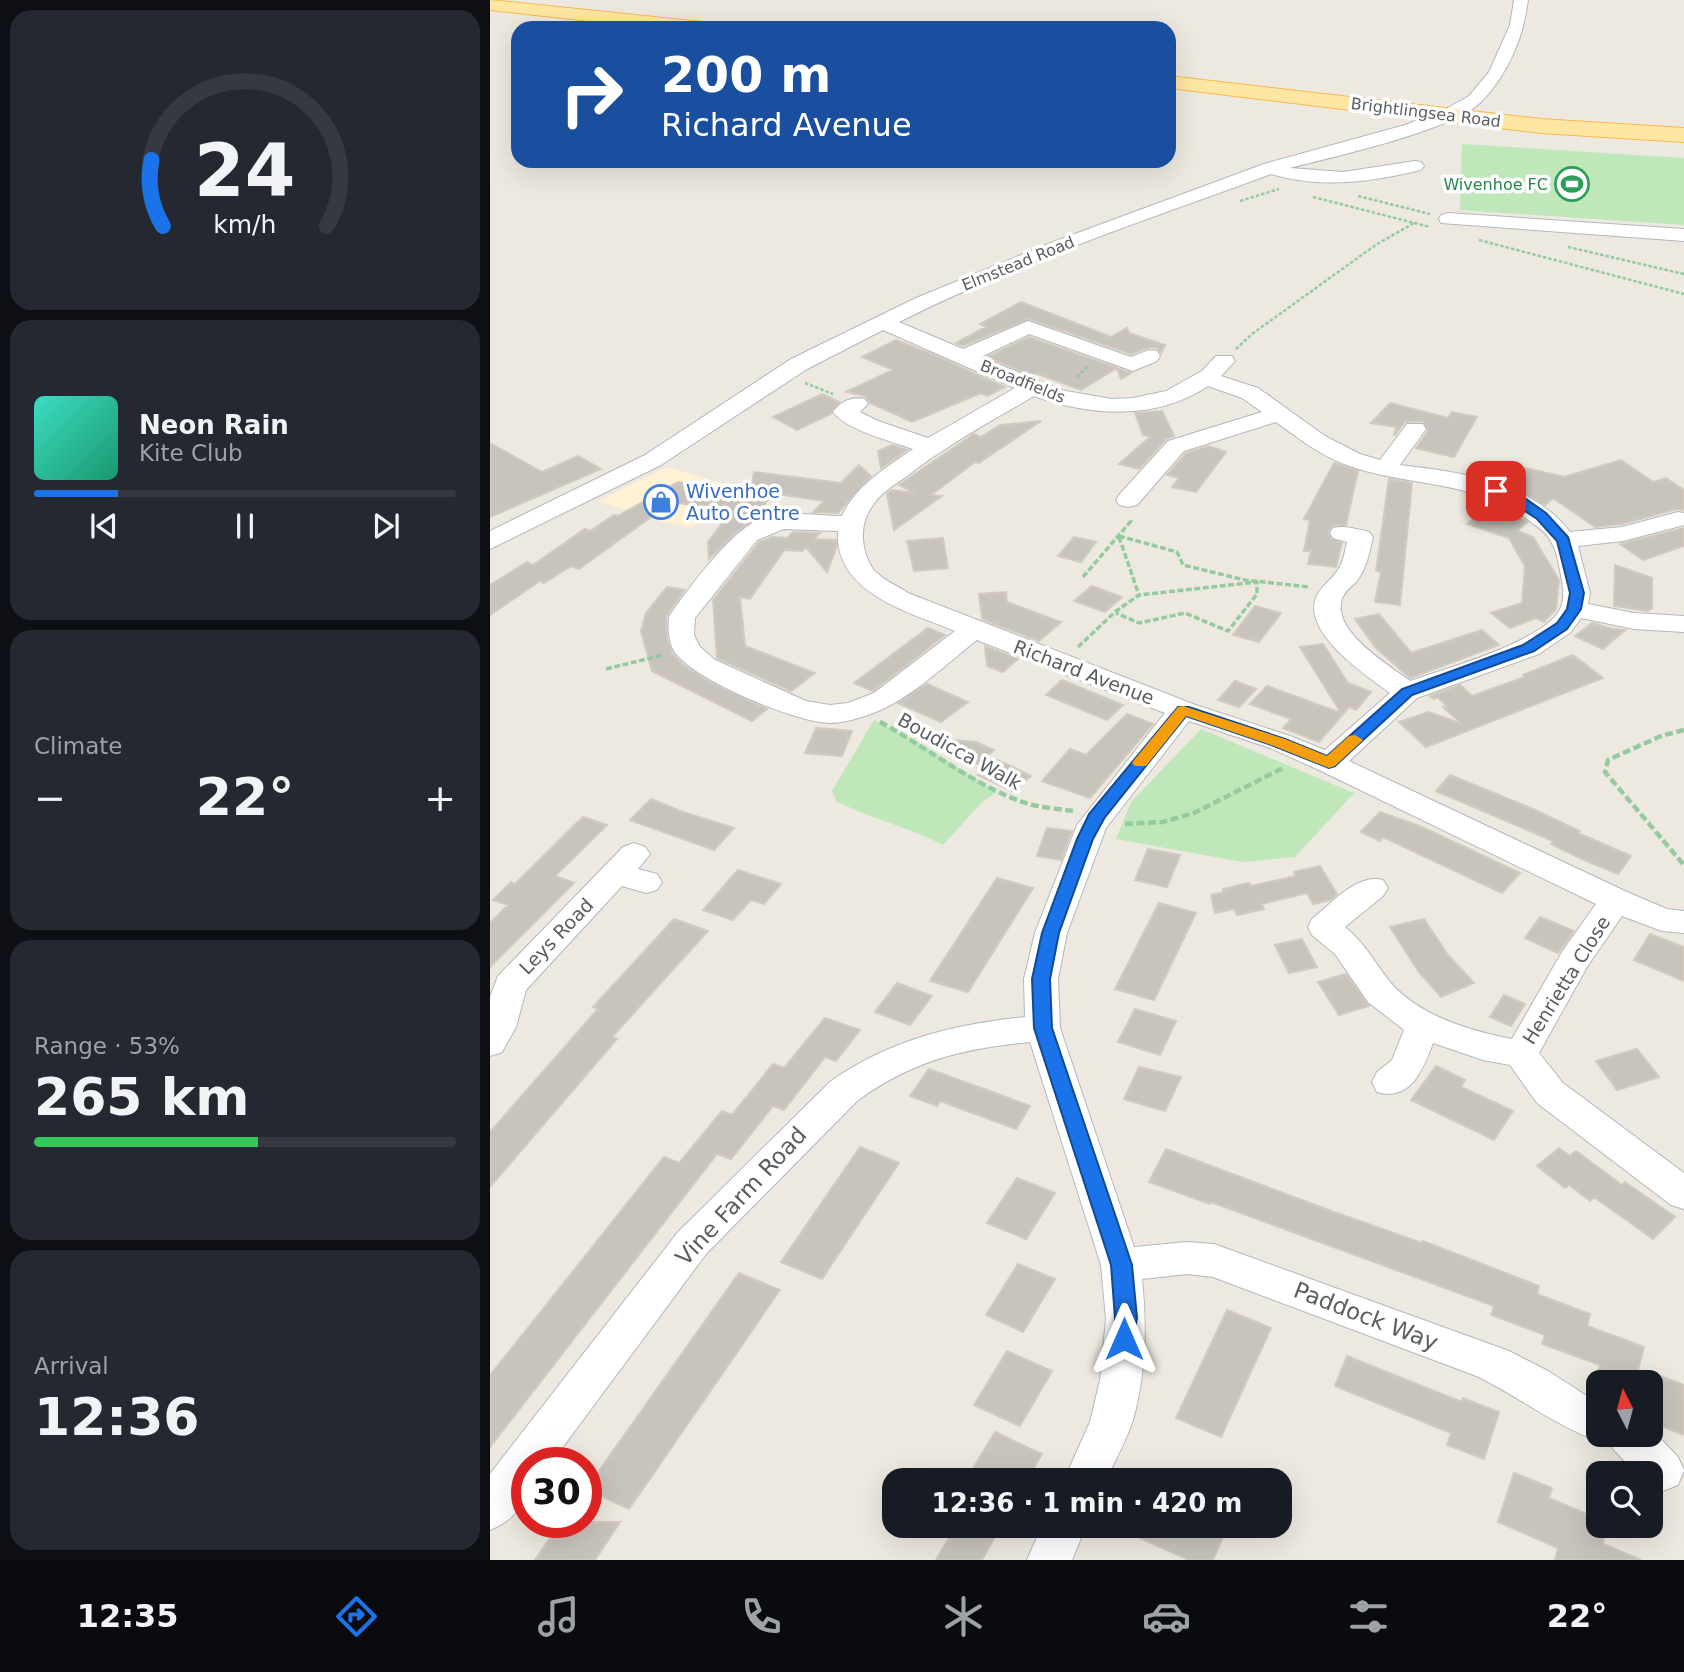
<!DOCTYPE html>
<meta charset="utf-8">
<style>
:root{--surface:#171b24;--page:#242831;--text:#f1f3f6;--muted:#9ea1a6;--line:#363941;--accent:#1a73e8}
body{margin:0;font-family:"DejaVu Sans",sans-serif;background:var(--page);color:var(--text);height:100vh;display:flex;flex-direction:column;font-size:26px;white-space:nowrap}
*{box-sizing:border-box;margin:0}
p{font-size:23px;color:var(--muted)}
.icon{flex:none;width:38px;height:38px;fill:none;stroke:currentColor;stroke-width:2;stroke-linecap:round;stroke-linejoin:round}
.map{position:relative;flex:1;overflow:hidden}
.details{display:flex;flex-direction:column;gap:10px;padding:10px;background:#0d0f14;width:490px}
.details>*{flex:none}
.banner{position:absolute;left:21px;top:21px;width:665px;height:147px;border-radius:21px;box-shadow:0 7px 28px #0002;background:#1a4fa0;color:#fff;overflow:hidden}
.needle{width:46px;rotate:354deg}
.fabs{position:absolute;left:1096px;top:1370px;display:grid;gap:14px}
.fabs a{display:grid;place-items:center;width:77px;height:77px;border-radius:14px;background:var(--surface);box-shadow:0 7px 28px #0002;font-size:35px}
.speed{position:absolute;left:21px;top:1447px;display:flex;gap:14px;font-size:35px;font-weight:700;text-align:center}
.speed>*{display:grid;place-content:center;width:91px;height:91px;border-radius:50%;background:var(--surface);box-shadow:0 7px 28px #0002;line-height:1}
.speed .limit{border:10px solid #d22;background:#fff;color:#111}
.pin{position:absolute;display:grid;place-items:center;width:60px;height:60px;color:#fff;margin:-30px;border-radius:14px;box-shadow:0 4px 10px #0006}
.me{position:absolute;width:77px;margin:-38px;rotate:0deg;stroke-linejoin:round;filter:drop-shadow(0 0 5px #0008)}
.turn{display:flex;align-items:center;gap:24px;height:147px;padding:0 35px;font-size:32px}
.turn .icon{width:91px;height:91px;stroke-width:2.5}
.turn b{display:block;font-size:49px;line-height:60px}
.big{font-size:52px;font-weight:600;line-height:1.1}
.details .widget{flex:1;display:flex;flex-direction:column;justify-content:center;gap:10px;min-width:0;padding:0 24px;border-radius:21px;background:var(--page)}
.details .dial{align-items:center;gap:0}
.dial svg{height:182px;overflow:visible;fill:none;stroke:var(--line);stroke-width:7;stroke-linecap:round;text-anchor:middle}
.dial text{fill:var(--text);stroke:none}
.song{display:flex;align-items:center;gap:21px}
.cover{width:84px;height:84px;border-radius:10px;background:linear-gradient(135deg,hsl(170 70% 55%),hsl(160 70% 35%))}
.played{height:7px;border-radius:4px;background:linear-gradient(90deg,var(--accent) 20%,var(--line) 20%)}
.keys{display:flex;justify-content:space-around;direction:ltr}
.heat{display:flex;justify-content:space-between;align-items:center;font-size:38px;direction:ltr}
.charge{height:10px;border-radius:5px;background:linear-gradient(90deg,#34c759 53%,var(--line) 0)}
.trip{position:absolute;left:392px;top:1468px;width:410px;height:70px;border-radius:21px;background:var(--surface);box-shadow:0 7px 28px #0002;font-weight:600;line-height:70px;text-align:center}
.tab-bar{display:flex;height:112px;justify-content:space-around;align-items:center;background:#090b0e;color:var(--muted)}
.tab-bar .icon{width:49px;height:49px}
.tab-bar .active{color:var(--accent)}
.tab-bar b{font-size:32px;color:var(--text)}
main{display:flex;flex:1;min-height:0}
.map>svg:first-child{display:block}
.commercial{fill:#fff1d3}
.green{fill:#bfe7ba}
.building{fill:#c8c3bd;stroke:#d2cabe;stroke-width:2}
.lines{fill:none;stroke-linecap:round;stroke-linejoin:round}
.minor-casing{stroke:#b3b7bc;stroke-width:2}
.major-casing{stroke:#fab84c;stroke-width:2}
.path-far2{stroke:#95ca9f;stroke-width:2.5;stroke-dasharray:3.5 2;stroke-linecap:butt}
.path-far1{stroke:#95ca9f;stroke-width:3.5;stroke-dasharray:6 2.5;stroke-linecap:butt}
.path{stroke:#95ca9f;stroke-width:4.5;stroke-dasharray:8 3.5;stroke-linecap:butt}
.minor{fill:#fff;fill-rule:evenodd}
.major{fill:#ffe7a3;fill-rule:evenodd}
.route{fill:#1a73e8;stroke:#114b97;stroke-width:2}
.slow{fill:#f59e0b}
.labels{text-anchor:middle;stroke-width:7;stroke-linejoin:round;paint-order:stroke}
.far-street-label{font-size:16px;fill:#595e62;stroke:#fff}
.far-leisure-label{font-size:16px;fill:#27864d;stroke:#fff;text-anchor:end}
.shop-label{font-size:19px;fill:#366cbe;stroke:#fff;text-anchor:start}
.street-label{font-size:19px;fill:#595e62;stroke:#fff}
.near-street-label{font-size:23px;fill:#595e62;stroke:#fff}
</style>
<main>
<section class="details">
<div class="widget dial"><svg viewBox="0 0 100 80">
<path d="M14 69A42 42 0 1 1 86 69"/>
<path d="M14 69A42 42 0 0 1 9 40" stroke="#1a73e8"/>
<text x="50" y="56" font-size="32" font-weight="700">24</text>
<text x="50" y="72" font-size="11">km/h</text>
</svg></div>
<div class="widget">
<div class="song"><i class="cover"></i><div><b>Neon Rain</b><p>Kite Club</p></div></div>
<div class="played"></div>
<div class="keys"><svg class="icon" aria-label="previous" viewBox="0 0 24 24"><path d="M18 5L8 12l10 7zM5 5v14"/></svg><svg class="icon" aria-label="pause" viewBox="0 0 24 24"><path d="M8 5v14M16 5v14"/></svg><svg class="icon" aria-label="next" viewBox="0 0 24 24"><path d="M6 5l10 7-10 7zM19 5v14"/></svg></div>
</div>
<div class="widget"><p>Climate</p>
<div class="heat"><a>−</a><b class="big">22°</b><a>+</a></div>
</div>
<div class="widget"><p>Range · 53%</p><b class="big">265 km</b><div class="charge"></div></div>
<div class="widget"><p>Arrival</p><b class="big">12:36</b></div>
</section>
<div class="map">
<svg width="1194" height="1560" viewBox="0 0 1194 1560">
<rect width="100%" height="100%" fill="#ede9e0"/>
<path class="commercial" d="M177,467L235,484L202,528L170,521L108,501Z"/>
<path class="green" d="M972,144L1194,158V225L970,210Z
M384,720L431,744L507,792L492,802L453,845C419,827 381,819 346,801L342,791Z
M711,729L864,793L805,857L752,862L626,839L641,802Z"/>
<path class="building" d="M531,302L621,337L637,328L639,333L675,345L671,353L667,348L659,347L641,354L539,319L473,346L466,343L496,327L490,324Z
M539,337L641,373L631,379L627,368L591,390L545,373L540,375L497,357Z
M406,340L444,355L515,387L497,396L491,393L422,422L380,403L375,396L356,392L403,370L372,357Z
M332,394L349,402L341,414L307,430L283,417Z
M900,403L958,418L962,412L987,417L964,457L926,448L938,431L933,421L915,422L904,436L906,427L881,423Z
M672,411L684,436L676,439L649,469L629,464L660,437L653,435L645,413Z
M551,421L489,463L485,462L441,495L452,496L404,530L397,494L402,490L424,493L409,485L484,434L491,437L510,425Z
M0,443L52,472L88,456L111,469L0,517Z
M402,445L417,450L391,468L388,451Z
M718,446L736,452L706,492L682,487L689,478L677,475L696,453Z
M1131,460L1163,482L1176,478L1194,490V510L1187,509L1132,524L1105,527L1063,498L1055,505L1023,487L1035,468L1074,477Z
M844,463L868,471L856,525H843L838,532L841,539L852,543L846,567L818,564L821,551H814L820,520L814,519Z
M369,465L381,476L348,513L323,512L334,501L261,490L264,472L351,483Z
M899,479L922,483L910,605L885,602L891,572L886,571Z
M188,482L280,496L264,520L245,533L219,559L218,542L241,511L182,502L89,569L81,566L54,583L50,581L0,615V585L37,562L43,565L95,529L100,531L124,515L128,516Z
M999,506L1008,509L1010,507L1037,522L1027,531L1043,537L1069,580L1066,609L1054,622L1046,618L1020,628L1001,613L1032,603L1035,566L1019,538L977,524Z
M1194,528V546L1153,560L1130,544Z
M303,532L330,533L324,539L346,540L347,546L337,572L316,547L312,551L294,550L260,599L250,597L255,646L325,673L301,691L227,658L223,600L269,542L282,537L297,538Z
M584,537L606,542L591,562L568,556Z
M453,538L458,568L424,571L417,541Z
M1125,565L1162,578V608L1158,611L1124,606Z
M602,586L632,597L615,612L584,601Z
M177,587L195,590L176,617L177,639L183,654L192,664L216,680L277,709L262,721L162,671L151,631L156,613Z
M516,592L517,602L571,622L549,641L492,619L489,594Z
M765,606L791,613L769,642L743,635Z
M889,614L921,653L992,630L1009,645L920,678L885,647L865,619Z
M1102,623L1123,629L1135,630L1113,649L1085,636Z
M438,628L455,635L383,691L364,683Z
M833,644L858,683L881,692L866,710L859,707L829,742L793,728L801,719L760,704L777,686L851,713L810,647Z
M495,646L528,659L513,672L497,666Z
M1083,655L1113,678L936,747L909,722L939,712L972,724L953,707L957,706L947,697L944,699L940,696L970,685L982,696L1035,677L1033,675Z
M572,680L601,692L633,705L617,720L556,695Z
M745,681L766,689L749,707L728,700Z
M437,684L478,702L451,722L408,703Z
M637,714L663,724L600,798L552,781L580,749L596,755Z
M326,728L362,731L352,756L315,753Z
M436,738L486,742L504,750L488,764L435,741Z
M507,760L525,768L541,776L522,791L488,775Z
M960,775L1043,809L1090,831L1088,833L1141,856L1128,874L1092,859L1061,844L1063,841L946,791Z
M161,799L193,812L244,828L224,850L140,820Z
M890,812L932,827L1030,873L1012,893L893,837L890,841L871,832Z
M93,817L117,825L65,876L84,883L0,967V923L18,905L3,900L21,882L25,884Z
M557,828L582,831L571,860L547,856Z
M658,849L690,855L677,887L645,880Z
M830,866L847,894L840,900L823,904L817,893L771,904L774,909L747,915L744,909L725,913L721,895L734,892L733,889L759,883L761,886L806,876L804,872Z
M248,870L291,884L274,904L261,900L243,920L213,910Z
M507,878L543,888L478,992L440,981Z
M669,903L706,913L664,1000L625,989Z
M1050,917L1084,931L1068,953L1035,938Z
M184,919L218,931L122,1037L127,1039L0,1187V1132L108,1009L103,1007Z
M934,919L958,955L984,983L951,997L928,971L900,927Z
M1160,934L1194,947V981L1144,960Z
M812,939L827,967L799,973L785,945Z
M856,974L879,1006L849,1015L828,982Z
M407,983L442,996L420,1025L385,1012Z
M1014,995L1035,1004L1021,1026L1000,1017Z
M645,1009L686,1021L670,1055L628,1042Z
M335,1018L370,1030L346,1061L335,1057L294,1110L283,1106L241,1159L227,1154L0,1447V1375L22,1348L174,1157L189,1163L232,1111L242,1115L283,1064L294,1068Z
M1147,1049L1169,1077L1127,1090L1106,1061Z
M946,1066L975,1080L971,1087L1023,1111L1004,1140L921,1100Z
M649,1067L691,1077L675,1111L634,1099Z
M439,1069L505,1093L540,1106L526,1129L450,1101L447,1106L420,1096Z
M370,1147L409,1163L332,1279L291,1262Z
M1069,1148L1080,1156L1086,1151L1132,1185L1135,1182L1185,1217L1163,1239L1104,1197L1100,1201L1079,1185L1075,1188L1047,1166Z
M676,1149L844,1212L932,1243L933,1241L1049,1286L1047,1294L1100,1314L1097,1326L1154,1347L1145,1382H1120L1106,1377L1110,1365L1052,1344L1055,1335L1001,1315L1004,1306L721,1202L720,1204L659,1182Z
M527,1178L565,1193L536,1239L497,1223Z
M528,1264L565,1279L533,1332L496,1315Z
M249,1273L290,1290L139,1509L96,1489Z
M737,1310L781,1328L731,1437L686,1418Z
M517,1351L562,1371L530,1426L484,1405Z
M857,1356L972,1402L973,1398L1009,1412L994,1459L957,1445L961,1433L845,1386Z
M1168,1375L1194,1385V1435L1160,1422V1406Z
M505,1432L552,1454L537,1480H476Z
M1024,1473L1062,1488L1059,1498L1108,1519V1526H1117L1113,1544L1151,1560H1065L1068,1548L1008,1522Z
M71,1522H130L105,1560H45Z
M466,1526H511L492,1560H446Z
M623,1526H738L723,1560H699Z"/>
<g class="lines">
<g class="minor-casing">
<path id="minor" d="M1024,0H1038C1034,36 1018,74 992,101C962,131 845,156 800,168L853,172L925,161L931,162L934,166L931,170C881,182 831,189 781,174C657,220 528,262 409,322L473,349L538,321L641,357L659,350L667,351L670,356L667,361L643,371L539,334L491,357L570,390L622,399L643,398L676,391L712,371L726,356H742L745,361L731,376L768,388L835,436L870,454L890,460L917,424H933L936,429L910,465C969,472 1041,481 1080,532L1132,527L1188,512L1194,513V525L1133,541L1088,546L1100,593L1098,604L1144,613L1194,616V632L1144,629L1091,618L1081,632L1049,654L927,698L859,761L1137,892L1177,909L1194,911V933L1172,931L1132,916L1097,967L1049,1053L1073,1083L1194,1173V1209L1181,1205L1047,1103L1020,1065L993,1060L943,1043C933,1069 921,1102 887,1092L882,1082L887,1072L902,1060L914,1030L878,1002L845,954L822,935L818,927L822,919C842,903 867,873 893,880L898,888L893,896L855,927C874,942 885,963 900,982C929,1016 980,1031 1022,1039L1072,952L1106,904L829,770L780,748L699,721L616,828L577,933L568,979L570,1028L644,1247L697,1242L724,1244L1019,1351L1058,1371L1108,1403V1435H1160V1428L1188,1457L1194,1470L1188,1485L1173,1491L1160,1486V1474H1147L1123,1449L1118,1438L1108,1441C1065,1425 1030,1398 989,1377L723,1277L697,1274L652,1279C657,1326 656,1374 643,1420C636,1441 625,1461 616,1480H574L600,1422L610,1380L616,1319L611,1265L540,1042C472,1049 423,1060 367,1101L216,1254L61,1463H37C37,1496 34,1516 0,1530V1474L188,1232L341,1081C400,1040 464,1024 535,1017L534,979L545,933L587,825L675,713L487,640C451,668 416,704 372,717C362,720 350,723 340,723C305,722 213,683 189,657C178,646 178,632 179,617C198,589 241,530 271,519C295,510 327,516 352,516C366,485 396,468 423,449C401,441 356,430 343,412C350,401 363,396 375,399L378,404L370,412L388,421L438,438L525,388L393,330L317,369L171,465L0,549V531L155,455L301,359L426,298L563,242L774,164L915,125L954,110L979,96L999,72L1020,25ZM718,386L752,398L772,412L678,441L629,495L626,500L629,505L638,507L647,505L694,451L786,422C808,438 830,455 854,464C917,488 985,478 1041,522C1048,527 1056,532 1060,540C1067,551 1069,564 1071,576C1073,587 1075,597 1071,607C1059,640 954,669 920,681C899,665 841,631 852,599C854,592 861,587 866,582C877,568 879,554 883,537L879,532C867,529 855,525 843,528L840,533L843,538L857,542C855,550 854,560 849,568C843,579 830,586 826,598C813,634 876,675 900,693L835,750L800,736L703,704L418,593C408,586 391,579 383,569C371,551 369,526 381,508C389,494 404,485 417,476C457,445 501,421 544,396C600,416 666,421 718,386ZM294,529L348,531C344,593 419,612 465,631L384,693L358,703L340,705L316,701L225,660L210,647L204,635L205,618L267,540Z
M958,213L1194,229V241L951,223L949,219L951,215Z
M144,843L155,847L160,854L148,869L167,874L172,882L167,890L156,893L132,886L36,990L26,1027L12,1052L0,1056V997L8,976L133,847Z
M552,1526H596L582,1560H537Z"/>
</g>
<g class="major-casing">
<path id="major" d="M0,0L213,22L223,28H161L0,10Z
M679,76L1051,119L1194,128V142L1051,133L679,88Z"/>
</g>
<path class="path-far2" d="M868,196L940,214
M823,197L940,227
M750,201L789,189
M989,240L1194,294
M1078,247L1194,274
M746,349L762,334L887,244L924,223
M587,377L597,367
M315,383L343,394"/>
<path class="path-far1" d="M629,536L687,552L693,565L755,580L819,587
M629,537L649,595
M593,577L641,521L639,520
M588,647L625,612L649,595L767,582V594L738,631L695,613L649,623L626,613
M116,669L173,655
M390,722L393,723"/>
<path class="path" d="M390,722C436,747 491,790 539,804C553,808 569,809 583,811
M1194,730L1171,736L1118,760L1115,772L1194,865
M635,824L673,822L704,813L793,768"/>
<use href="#minor" class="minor"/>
<use href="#major" class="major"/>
</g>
<path class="route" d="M1006,487L1036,499L1056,513L1078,537L1094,593L1091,609L1077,629L1044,651L922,695L845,766L839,768L784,746L696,716L615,817L603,839L569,933L560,979L562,1028L642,1265L647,1318L642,1346L634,1348L627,1346L623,1339L625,1318L621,1265L544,1028L542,979L552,933L587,839L599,814L688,707H699L795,739L837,756L912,689L1033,645L1067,623L1077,609L1080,593L1067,541L1047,519L1026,505L1002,494L1000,491Z"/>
<path class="slow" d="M693,706L795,739L837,756L859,736L865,735L873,740L845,766L839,768L784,746L696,716L656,766H645L642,763L645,759L688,707Z"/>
<defs>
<g id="stadium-ring" transform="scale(1.75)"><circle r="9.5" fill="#fff" stroke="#2e9e5b" stroke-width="1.5"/><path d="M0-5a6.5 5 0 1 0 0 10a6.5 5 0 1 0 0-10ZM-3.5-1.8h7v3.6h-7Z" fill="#2e9e5b"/></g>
<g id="shop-ring" transform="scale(1.75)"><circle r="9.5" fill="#fff" stroke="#3f7fe0" stroke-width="1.5"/><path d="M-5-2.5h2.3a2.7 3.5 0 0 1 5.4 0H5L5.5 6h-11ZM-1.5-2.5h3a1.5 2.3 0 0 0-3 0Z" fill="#3f7fe0"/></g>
</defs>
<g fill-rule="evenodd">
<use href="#stadium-ring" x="1082" y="184"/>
<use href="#shop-ring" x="171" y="502"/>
</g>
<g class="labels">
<g class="far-street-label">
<text transform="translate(936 112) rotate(7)" y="6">Brightlingsea Road</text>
<text transform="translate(528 263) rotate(-22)" y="6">Elmstead Road</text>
<text transform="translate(533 381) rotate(22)" y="6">Broadfields</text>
</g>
<g class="far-leisure-label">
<text x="1058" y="190">Wivenhoe FC</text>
</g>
<g class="shop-label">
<text x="196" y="498">Wivenhoe<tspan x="196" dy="22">Auto Centre</tspan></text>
</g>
<g class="street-label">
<text transform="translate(594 672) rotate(21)" y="7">Richard Avenue</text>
<text transform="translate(470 751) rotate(29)" y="7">Boudicca Walk</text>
<text transform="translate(66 936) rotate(-46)" y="7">Leys Road</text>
<text transform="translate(1076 980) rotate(-58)" y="7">Henrietta Close</text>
</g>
<g class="near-street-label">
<text transform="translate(251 1196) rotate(-47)" y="8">Vine Farm Road</text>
<text transform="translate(876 1316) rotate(21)" y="8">Paddock Way</text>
</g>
</g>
</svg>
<div class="fabs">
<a><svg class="needle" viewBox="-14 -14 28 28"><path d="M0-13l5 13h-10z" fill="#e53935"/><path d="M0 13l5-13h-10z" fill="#9ea1a6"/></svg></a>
<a><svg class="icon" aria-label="search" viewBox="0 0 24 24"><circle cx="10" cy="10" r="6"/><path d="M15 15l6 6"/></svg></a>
</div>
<div class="speed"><div class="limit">30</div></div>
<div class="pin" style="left:1006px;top:491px;background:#d93025"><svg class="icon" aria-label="arrive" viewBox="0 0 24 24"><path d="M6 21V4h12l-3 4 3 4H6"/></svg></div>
<svg class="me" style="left:634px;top:1339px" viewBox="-20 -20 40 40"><path d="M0-17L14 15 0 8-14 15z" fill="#1a73e8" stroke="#fff" stroke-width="4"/></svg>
<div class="trip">12:36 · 1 min · 420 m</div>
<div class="banner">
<div class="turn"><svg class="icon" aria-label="right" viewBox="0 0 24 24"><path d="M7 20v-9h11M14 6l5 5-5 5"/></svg><div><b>200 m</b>Richard Avenue</div></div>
</div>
</div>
</main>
<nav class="tab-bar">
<b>12:35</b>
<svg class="icon active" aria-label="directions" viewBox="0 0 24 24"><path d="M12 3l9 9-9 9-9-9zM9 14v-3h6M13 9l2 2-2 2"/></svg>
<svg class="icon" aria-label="music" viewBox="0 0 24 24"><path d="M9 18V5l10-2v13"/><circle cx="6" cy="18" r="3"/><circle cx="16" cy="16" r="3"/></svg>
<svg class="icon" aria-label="phone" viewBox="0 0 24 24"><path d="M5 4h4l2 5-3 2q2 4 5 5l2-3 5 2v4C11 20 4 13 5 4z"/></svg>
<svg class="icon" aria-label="climate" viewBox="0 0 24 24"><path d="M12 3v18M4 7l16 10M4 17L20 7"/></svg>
<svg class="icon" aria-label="car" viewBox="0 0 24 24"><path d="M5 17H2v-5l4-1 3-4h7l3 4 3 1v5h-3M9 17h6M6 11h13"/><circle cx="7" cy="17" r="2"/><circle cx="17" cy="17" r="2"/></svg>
<svg class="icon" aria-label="filters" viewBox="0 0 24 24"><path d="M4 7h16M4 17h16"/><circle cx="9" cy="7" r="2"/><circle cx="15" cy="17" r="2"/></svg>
<b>22°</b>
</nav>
